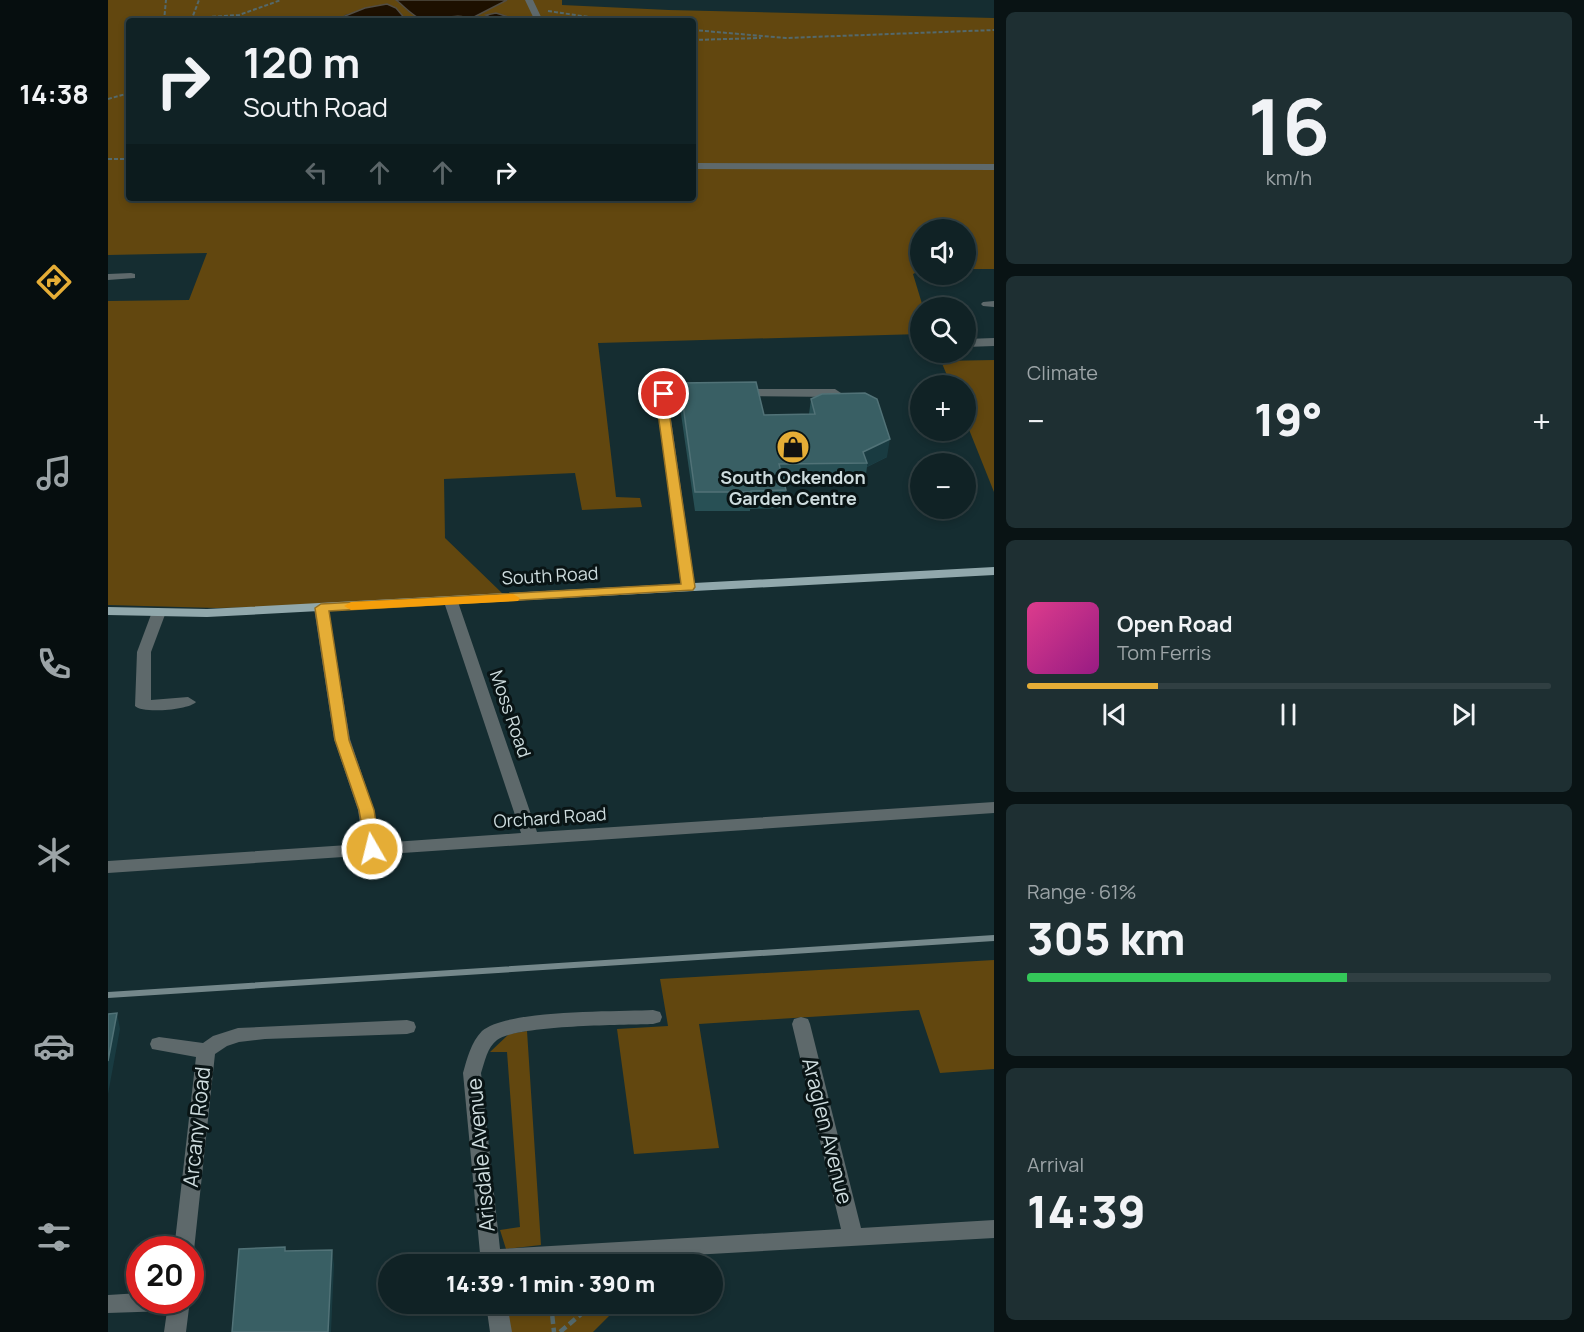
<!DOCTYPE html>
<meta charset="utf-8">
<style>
:root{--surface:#102225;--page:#1e2f32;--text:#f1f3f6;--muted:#9ca4a7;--line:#303f42;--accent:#e5ad36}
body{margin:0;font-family:Manrope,sans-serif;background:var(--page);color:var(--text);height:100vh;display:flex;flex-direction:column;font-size:22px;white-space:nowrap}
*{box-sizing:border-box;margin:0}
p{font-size:20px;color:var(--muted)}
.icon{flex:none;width:33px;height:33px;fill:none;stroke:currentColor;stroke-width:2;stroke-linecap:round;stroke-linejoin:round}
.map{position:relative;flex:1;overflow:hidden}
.panel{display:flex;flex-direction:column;gap:12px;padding:12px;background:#091314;width:590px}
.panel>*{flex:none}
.guide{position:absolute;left:18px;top:18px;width:570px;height:183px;border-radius:6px;box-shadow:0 3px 9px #0003,0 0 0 2px var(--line);background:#102225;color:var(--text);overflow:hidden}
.fabs{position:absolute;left:802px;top:219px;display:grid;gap:12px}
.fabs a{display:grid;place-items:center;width:66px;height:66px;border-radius:50%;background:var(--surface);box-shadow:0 3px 9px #0003,0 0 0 2px var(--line);font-size:30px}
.speed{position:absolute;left:18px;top:1236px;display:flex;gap:12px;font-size:30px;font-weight:700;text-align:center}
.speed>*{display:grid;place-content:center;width:78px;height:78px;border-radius:50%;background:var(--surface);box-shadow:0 3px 9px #0003,0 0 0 2px var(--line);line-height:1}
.speed .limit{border:9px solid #d22;background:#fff;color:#111}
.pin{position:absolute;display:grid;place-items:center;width:51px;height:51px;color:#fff;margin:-26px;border:3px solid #fff;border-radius:50%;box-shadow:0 2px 6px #0007}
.me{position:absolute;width:66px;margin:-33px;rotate:352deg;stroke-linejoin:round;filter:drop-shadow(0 0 4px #0008)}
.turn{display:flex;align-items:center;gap:21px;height:126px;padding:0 18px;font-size:27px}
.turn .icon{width:78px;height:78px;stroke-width:2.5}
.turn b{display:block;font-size:42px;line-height:51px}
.lanes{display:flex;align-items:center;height:57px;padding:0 18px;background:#0003;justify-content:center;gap:30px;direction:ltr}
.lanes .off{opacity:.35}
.big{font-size:45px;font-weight:800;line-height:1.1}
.panel .card{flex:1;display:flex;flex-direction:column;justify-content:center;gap:9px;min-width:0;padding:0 21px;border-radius:9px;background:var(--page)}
.panel .dial{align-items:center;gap:0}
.dial b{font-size:78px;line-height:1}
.song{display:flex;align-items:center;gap:18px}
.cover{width:72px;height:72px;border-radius:9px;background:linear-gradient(135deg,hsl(330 70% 55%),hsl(310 70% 35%))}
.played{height:6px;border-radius:3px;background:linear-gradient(90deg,var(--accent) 25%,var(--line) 25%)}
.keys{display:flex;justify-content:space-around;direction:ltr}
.heat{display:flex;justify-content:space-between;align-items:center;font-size:33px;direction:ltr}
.charge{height:9px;border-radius:4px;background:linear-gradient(90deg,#34c759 61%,var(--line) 0)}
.trip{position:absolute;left:270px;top:1254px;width:345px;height:60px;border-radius:30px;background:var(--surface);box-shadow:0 3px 9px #0003,0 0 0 2px var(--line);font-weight:800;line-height:60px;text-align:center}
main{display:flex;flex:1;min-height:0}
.tab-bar{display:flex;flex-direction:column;width:108px;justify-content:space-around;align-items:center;background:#060e0f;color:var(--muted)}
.tab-bar .icon{width:42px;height:42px}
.tab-bar .selected{color:var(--accent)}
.tab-bar b{font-size:27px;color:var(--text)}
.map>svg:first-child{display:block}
.green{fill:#62470f}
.water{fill:#1d1000;stroke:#524d43;stroke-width:1.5}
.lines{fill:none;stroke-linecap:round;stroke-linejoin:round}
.path-far1{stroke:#54696c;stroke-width:2;stroke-dasharray:4 2;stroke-linecap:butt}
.path{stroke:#54696c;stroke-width:4.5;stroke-dasharray:8 4;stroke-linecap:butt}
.minor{fill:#5e696b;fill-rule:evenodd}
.major{fill:#91a8ac;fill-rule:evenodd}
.rail{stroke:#75888b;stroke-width:6}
.wall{fill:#285055}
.shaded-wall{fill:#193b41}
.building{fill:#395f64;stroke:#517277;stroke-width:1.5}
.route{fill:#e5ad36;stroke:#957023;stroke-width:1.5}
.slow{fill:#f59e0b}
.labels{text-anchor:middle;stroke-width:6;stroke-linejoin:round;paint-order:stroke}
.poi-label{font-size:18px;font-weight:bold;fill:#cedcde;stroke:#091415}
.street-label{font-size:18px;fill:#cedcde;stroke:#091415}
.near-street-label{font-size:21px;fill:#cedcde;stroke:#091415}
</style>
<main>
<nav class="tab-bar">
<b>14:38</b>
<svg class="icon selected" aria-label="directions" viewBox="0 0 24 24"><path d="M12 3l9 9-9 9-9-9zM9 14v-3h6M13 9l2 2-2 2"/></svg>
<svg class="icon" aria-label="music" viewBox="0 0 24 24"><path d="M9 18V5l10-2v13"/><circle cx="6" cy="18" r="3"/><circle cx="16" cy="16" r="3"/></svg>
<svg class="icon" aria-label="phone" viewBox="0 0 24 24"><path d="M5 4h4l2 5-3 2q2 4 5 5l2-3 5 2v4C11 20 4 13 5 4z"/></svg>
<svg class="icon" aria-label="climate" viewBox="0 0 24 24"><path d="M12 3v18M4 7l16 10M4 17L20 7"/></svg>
<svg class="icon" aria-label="car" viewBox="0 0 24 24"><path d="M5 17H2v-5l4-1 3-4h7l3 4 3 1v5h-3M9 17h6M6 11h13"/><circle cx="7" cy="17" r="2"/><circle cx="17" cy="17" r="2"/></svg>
<svg class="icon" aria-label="filters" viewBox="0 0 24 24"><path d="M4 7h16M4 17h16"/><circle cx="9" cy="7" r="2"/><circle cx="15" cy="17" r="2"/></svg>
</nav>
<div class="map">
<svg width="887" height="1332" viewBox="0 0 887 1332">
<rect width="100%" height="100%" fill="#152d31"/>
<path class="green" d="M0,0H288C295,6 302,14 311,18C326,25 349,8 362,20L299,21L279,4L237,15L233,18L236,21H21V198H585V21H413L407,18L379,16L383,17L373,18L368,15L399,0H454V5L561,10L886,18V269H858V230H813V270L805,274L815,307L813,334L490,343L508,497L532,498L534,507L474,510L467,473L336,479L337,538L395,594L171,607L108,608L0,605V301L81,300L99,253L0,255Z
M886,360L887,492H886L858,422V386L843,385L833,361Z
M886,960V1069L832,1073L811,1010L591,1024L611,1148L526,1154L509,1029L560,1026L552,979Z
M419,1031L433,1245L398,1249L392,1230L412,1227L399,1052H382L401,1034Z
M398,1304H499L501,1316L485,1332H399Z"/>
<path class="water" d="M288,0H399L368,16L373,18L382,17L378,15L388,13L413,21H359L362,20C350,10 330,23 315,20C305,17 296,6 288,0Z
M279,4L288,8L299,21H236L232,18L257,8Z"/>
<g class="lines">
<path class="path-far1" d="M440,11L508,21
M86,18L131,15L173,0
M56,21L58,0
M83,21L91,0
M585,30L678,38L887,30
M585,40L653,38
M0,99L21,93
M0,159H21"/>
<path class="path" d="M443,1304L446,1332
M452,1332L485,1304"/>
<path class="minor" d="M417,0H425L435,21H427Z
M585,163L887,164V170L585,169Z
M23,273L27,274V278L0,280V274Z
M887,301V307L875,306L873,304L875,302Z
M887,338V346L858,347V339Z
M633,389H727L733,393L727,397L629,396L627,393Z
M558,390H591L597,394L591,398H560L587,587L580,591L573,587L548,396Z
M343,598L350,602L429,832L887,802V813L0,873V861L255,844L250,810L226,739L206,608L213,604L220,608L242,739L266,810L271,843L413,833L336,602Z
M51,608L58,612L43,652V700L80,697L88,702C81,710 34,714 27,706L29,652L44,612Z
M545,1010L552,1012L554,1017L552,1022L545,1024C515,1025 409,1025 389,1040C379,1048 377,1061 373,1073L392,1249L733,1229L684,1024L686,1019L693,1017L700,1019L702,1024L753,1228L887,1220V1238L423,1264H373L355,1073C359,1059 363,1042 374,1031C399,1009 510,1012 545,1010Z
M299,1020L306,1022L308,1027L306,1032L299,1034L157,1039L131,1042L119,1046L107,1054L86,1250L82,1257V1250H66L88,1057L44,1049L42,1044L44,1039L51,1037L95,1043L105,1036L130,1028Z
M32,1293V1300H82L78,1332H56L59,1311L0,1313V1295Z
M378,1304H399L404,1332H382Z"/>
<path class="major" d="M887,567V575L99,617L0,615V607L99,609Z"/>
<path class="rail" d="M0,995L887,938"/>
</g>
<path class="wall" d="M572,383L656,415L701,414L703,399L779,457L759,467L757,481L675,482L678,490L676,508L642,509V511H587L571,400Z"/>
<path class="shaded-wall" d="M782,439L779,457L759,467V463L755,452Z
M9,1013L12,1029L0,1094V1061Z
M224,1250L226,1265L223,1332H220Z"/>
<path class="building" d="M648,382L656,415L707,414L703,399L714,394L757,393L769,399L782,439L755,452L759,463L671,464L678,490L643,491V492H587L572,383Z
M9,1013L0,1061V1014Z
M177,1247V1251L224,1250L220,1332H124L131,1249Z"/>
<path class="route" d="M556,391L562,394L559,398L587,587L585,590L221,611L241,740L266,810L272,849L269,853H259L251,810L227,740L207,608L213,604L573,584L548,398L552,392Z"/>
<path class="slow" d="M405,594L412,598L410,601L243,610L236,606L243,602Z"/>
<defs>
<g id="shop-disc" transform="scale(1.725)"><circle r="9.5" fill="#e5ad36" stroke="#091415"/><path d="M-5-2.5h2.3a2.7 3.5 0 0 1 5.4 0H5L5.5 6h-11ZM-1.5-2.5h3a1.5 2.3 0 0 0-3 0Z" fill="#111"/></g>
</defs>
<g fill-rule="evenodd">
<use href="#shop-disc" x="685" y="447"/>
</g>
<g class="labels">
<g class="poi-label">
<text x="685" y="484">South Ockendon<tspan x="685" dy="21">Garden Centre</tspan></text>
</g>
<g class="street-label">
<text transform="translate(442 576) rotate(-3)" y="6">South Road</text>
<text transform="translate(402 714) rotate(71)" y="6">Moss Road</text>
<text transform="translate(442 818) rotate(-4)" y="6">Orchard Road</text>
</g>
<g class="near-street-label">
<text transform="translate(89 1127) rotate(-84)" y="7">Arcany Road</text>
<text transform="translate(719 1131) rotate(76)" y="7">Araglen Avenue</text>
<text transform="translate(373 1155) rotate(-95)" y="7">Arisdale Avenue</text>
</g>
</g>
</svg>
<div class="fabs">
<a><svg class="icon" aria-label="sound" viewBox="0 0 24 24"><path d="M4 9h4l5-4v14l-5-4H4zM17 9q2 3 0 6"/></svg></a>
<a><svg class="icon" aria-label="search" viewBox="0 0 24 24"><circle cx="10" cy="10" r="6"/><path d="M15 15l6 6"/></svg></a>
<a>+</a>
<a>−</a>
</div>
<div class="speed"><div class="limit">20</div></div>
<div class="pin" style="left:556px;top:394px;background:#d93025"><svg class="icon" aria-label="arrive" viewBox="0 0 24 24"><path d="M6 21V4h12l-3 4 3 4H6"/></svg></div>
<svg class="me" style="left:264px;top:849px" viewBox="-20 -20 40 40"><circle r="17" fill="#e5ad36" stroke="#fff" stroke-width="3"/><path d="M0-11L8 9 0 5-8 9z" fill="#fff"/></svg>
<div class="trip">14:39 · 1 min · 390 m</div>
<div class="guide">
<div class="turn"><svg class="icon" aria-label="right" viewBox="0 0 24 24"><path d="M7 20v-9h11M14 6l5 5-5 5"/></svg><div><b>120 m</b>South Road</div></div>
<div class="lanes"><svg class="icon off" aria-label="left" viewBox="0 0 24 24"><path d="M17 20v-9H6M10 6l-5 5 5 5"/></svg><svg class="icon off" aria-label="ahead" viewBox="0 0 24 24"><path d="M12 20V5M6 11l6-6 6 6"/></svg><svg class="icon off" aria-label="ahead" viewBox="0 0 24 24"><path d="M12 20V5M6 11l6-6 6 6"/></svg><svg class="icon" aria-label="right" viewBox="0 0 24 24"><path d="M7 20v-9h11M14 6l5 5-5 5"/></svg></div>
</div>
</div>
<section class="panel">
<div class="card dial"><b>16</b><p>km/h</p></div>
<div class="card"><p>Climate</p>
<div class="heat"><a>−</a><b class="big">19°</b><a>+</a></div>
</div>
<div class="card">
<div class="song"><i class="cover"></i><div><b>Open Road</b><p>Tom Ferris</p></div></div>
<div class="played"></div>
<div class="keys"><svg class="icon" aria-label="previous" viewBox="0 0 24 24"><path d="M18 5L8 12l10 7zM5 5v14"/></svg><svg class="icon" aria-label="pause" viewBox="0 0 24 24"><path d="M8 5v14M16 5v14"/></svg><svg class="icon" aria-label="next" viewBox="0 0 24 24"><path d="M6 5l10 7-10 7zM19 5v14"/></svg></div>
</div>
<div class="card"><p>Range · 61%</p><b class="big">305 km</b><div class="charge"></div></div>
<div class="card"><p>Arrival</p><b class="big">14:39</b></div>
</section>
</main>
